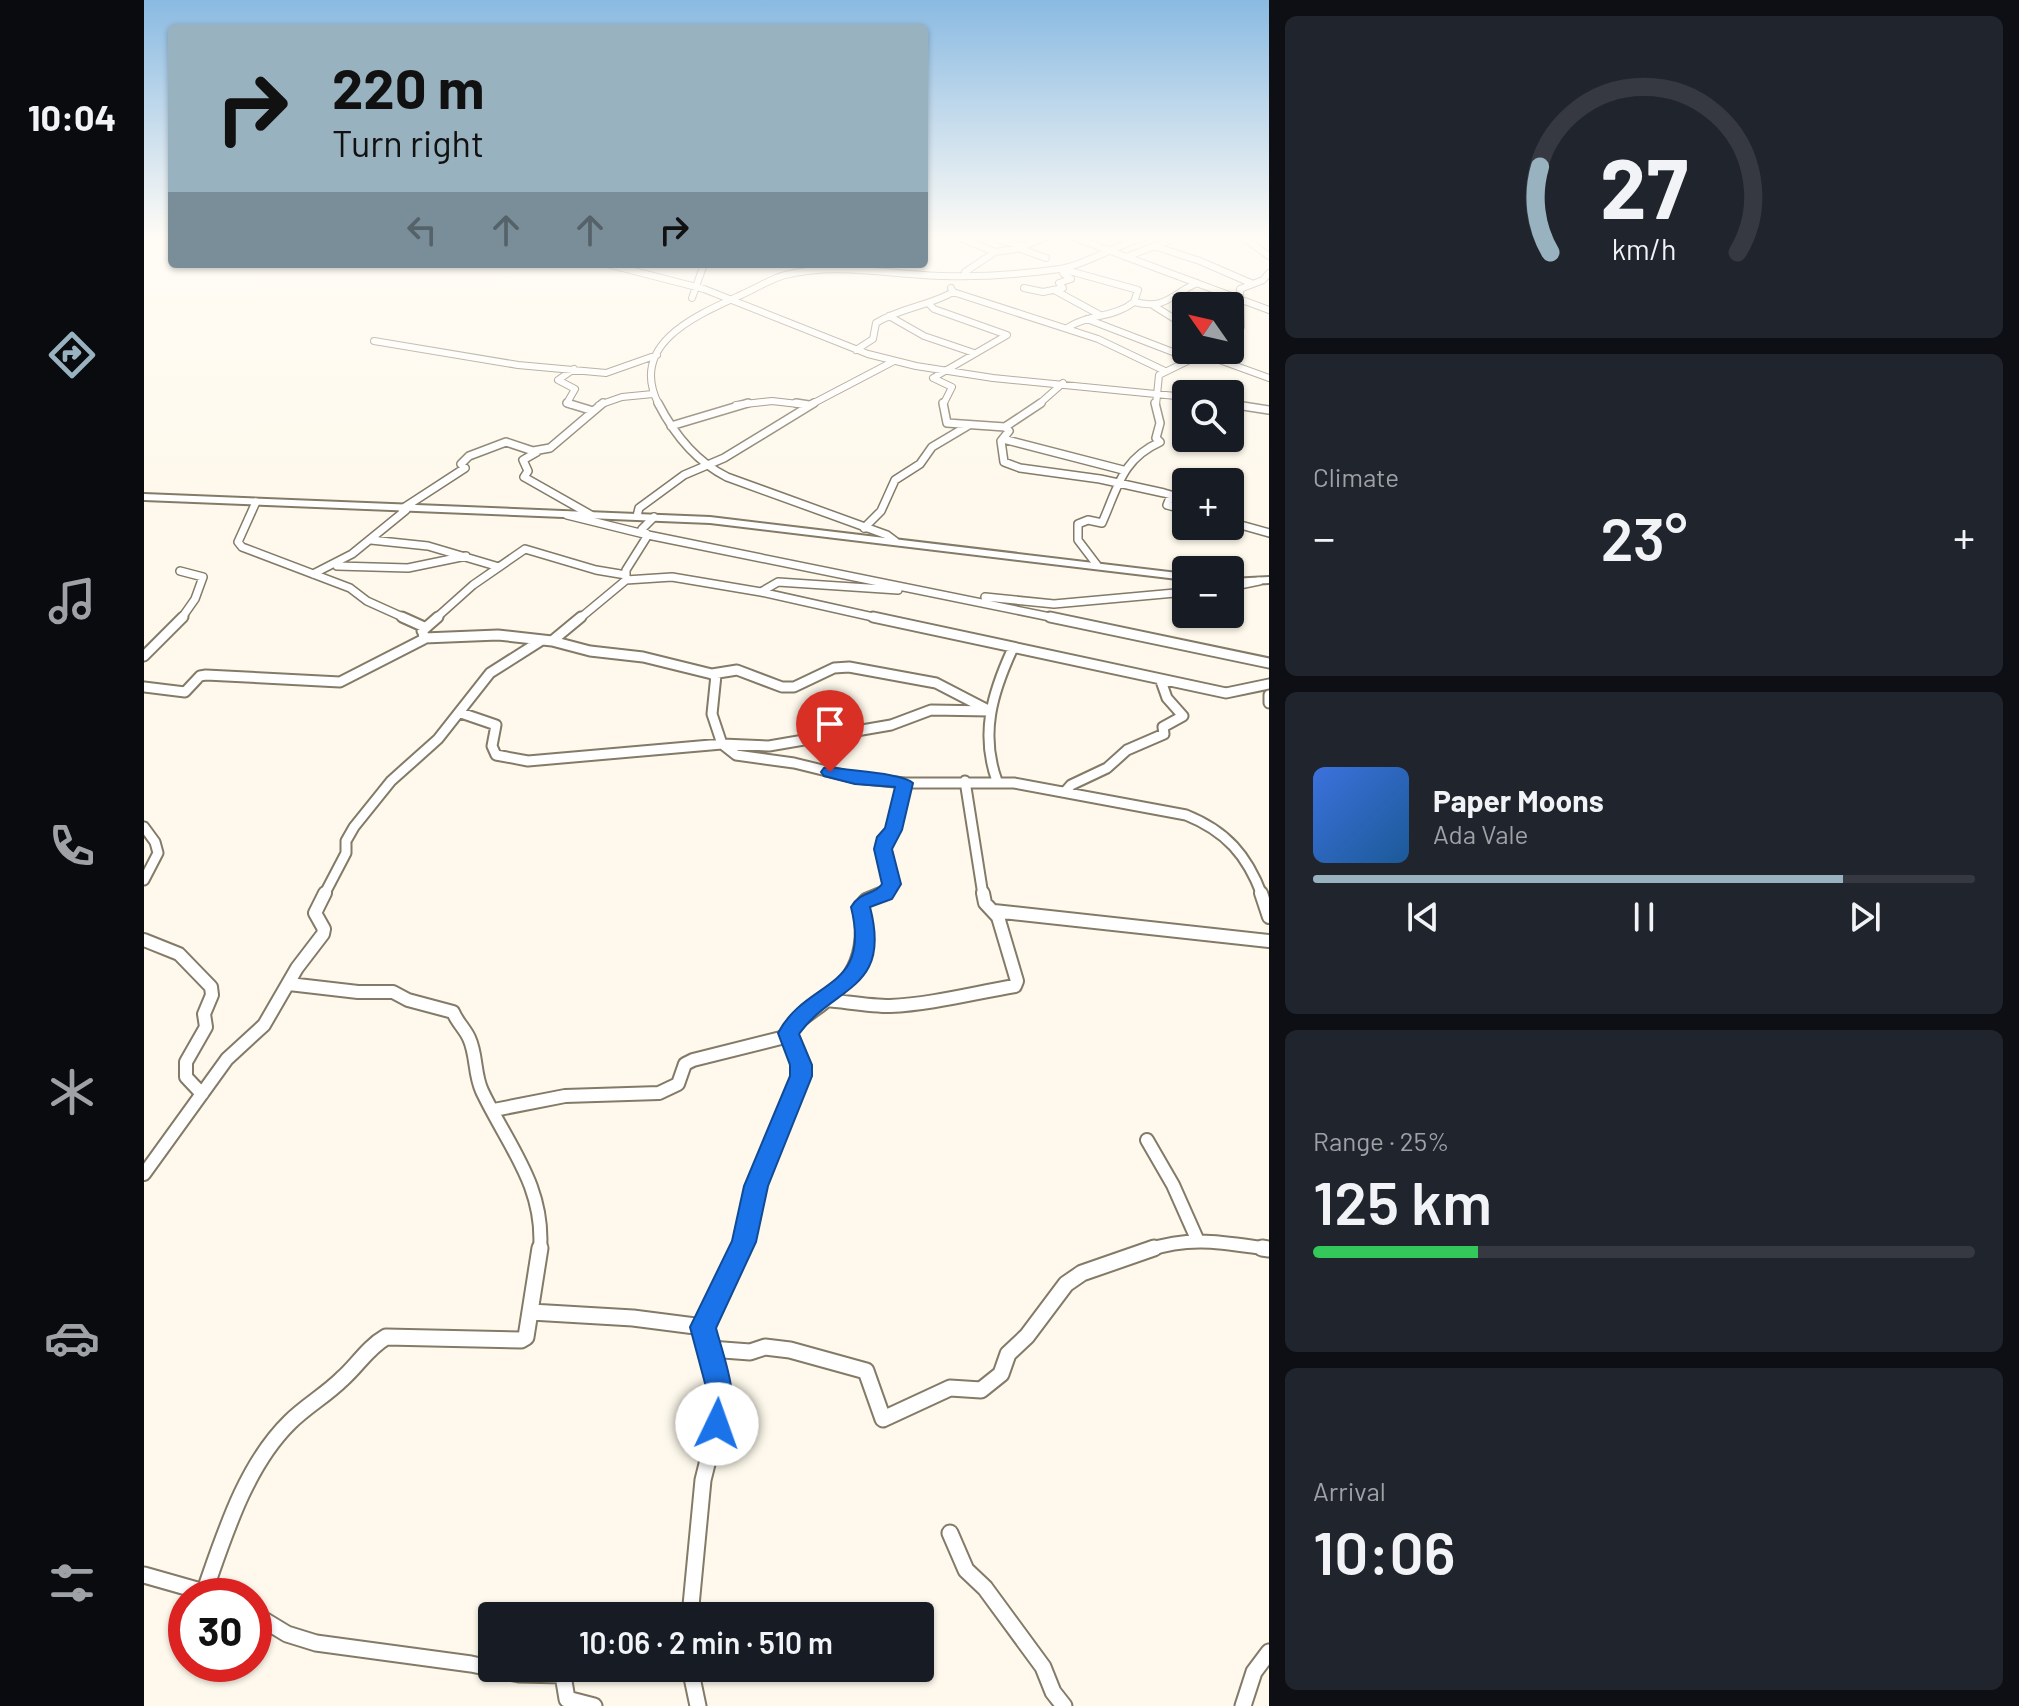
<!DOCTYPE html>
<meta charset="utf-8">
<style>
:root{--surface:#171b24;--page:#20242c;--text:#f1f3f6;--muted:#9ea1a6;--line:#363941;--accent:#99b2c0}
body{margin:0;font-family:Barlow,sans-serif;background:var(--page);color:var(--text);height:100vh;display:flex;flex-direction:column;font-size:30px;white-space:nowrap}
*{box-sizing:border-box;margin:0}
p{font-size:26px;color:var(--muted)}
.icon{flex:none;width:44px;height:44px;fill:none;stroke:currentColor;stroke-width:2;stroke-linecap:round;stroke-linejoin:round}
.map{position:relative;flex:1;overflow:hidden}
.drawer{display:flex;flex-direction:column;gap:16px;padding:16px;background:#0d0f14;width:750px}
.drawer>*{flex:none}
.hud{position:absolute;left:24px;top:24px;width:760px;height:244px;border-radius:8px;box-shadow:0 2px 6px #0004;background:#99b2c0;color:#111;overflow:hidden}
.needle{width:52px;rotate:304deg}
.controls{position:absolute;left:1028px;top:292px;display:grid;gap:16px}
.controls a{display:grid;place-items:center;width:72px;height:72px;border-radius:8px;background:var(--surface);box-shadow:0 2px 6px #0004;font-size:40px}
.speed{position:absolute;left:24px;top:1578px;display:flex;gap:16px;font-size:40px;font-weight:700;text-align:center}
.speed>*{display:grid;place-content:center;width:104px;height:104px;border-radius:50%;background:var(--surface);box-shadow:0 2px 6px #0004;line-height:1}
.speed .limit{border:12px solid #d22;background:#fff;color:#111}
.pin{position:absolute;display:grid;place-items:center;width:68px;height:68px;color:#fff;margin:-82px -34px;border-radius:50% 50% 50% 0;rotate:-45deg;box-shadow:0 0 8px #0007}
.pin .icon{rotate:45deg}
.me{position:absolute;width:88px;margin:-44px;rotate:3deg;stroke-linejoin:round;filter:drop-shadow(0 0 6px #0008)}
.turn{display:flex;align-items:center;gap:28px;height:168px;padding:0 32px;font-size:36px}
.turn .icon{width:104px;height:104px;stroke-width:2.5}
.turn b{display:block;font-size:56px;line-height:68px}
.lanes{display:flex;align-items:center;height:76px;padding:0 32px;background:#0003;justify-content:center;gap:40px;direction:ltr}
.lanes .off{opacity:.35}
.big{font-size:60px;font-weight:600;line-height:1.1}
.drawer .tile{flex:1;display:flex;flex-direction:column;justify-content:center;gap:12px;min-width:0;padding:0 28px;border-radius:12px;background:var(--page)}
.drawer .dial{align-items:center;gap:0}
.dial svg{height:208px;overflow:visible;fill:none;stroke:var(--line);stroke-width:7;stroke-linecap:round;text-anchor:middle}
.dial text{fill:var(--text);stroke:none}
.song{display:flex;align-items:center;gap:24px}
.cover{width:96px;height:96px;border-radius:12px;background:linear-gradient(135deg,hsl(220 70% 55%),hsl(210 70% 35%))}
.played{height:8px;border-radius:4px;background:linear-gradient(90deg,var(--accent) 80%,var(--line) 80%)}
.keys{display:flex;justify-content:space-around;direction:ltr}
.heat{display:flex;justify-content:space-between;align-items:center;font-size:44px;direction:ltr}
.charge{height:12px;border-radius:6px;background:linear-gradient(90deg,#34c759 25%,var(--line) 0)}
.trip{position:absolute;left:334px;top:1602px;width:456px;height:80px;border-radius:8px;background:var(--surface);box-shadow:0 2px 6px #0004;font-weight:600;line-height:80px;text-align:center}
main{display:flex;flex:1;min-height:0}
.menu{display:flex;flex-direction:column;width:144px;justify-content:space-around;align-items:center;background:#090b0e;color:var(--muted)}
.menu .icon{width:56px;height:56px}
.menu .on{color:var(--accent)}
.menu b{font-size:36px;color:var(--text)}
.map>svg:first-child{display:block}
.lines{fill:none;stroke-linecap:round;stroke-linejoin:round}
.minor-far4-casing{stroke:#837a67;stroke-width:8}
.minor-far3-casing{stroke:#837a67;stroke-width:10}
.minor-far2-casing{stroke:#837a67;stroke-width:13}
.minor-far1-casing{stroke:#837a67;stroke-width:16}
.minor-casing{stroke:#837a67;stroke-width:19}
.tertiary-casing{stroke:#837a67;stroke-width:4}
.minor-far4{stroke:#fff;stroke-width:6}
.minor-far3{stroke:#fff;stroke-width:7}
.minor-far2{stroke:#fff;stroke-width:9}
.minor-far1{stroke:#fff;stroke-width:12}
.minor{stroke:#fff;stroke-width:15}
.tertiary{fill:#fff;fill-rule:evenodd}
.route{fill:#1a73e8;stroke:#114b97;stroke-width:2}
</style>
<main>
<nav class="menu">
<b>10:04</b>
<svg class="icon on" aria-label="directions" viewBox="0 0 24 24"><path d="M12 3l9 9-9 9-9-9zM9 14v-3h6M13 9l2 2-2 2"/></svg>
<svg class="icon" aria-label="music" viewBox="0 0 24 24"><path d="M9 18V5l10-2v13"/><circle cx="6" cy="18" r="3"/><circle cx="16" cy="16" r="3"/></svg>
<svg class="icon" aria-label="phone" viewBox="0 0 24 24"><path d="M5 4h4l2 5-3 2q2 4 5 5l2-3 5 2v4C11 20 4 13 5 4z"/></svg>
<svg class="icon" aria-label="climate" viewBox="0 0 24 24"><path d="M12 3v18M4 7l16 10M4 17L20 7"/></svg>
<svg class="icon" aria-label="car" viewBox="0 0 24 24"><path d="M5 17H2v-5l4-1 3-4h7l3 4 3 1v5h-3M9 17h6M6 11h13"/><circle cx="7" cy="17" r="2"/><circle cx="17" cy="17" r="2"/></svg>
<svg class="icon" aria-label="filters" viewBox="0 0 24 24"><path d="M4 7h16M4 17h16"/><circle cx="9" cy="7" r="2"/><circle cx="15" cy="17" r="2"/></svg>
</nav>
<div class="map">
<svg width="1125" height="1706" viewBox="0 0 1125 1706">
<rect width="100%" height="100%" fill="#fef9ec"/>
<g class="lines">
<g class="minor-far4-casing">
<path id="minor-far4" d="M814,237L851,252
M846,237L876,246
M929,237L1125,310
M1099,237L1125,256
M1010,246L1056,261L1109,284
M874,248L902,258
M982,257L1035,237
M463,264L560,289L724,354L772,366L849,378L1042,397
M922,270L994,290L990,302
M821,272L851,252L872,249L902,237
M880,288L899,292L919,288L915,283L927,279L919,273
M912,291L956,315
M809,292L954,339L1021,371
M548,298L560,264
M784,303L790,309L863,335L789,378L808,387L799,405
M1010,306L1042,326
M745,316L780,336L830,353
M943,319L1047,359
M923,328C944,314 970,318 990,302C1022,310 1026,295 1053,283
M1086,336L1097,327L1096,289L1119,280L1125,273
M230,341L374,365L462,373L513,355
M712,350L729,339L732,323C756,308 785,306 809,292L807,288
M1059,354L1125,378
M1086,404L1090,405
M428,405L423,403L431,389L414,380L430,369
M455,405L478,397L509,394
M515,405C483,344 553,315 597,295C611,289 626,279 641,275C693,262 748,275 800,276C838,277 879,274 916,269C939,266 974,244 1002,237
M592,405L628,401L663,405
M666,405L750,361
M894,405L919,383
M1012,405L1015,375L1066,350"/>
</g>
<g class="minor-far3-casing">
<path id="minor-far3" d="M423,403L446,410
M514,403C530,434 551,461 583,477L743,535L751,541
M652,403L665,405
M799,403L803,423L861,427
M897,403L861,427L865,431L857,441L860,462L876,468L956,479L1020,493L1027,495L1023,505L1042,510
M1086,404L1125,410
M527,426L604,403
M859,439L979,470
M393,452L379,460L384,471L380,477L447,515
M112,502L94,542L98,547L206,588L223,601L263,619
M258,509L321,468L317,464L325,456L362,442L389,451L406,448L459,403
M423,515L504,535L916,619
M493,516L495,508L540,475L580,458L670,403
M1086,522L1125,533
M720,528L737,511L751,480L776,464L788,447L825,425
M227,540L284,546L355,567
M953,565L934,540V524L944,520L958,523C974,487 978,459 1016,442L1012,438L1016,423L1011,403
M193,566L264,568L322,556
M36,571L59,577L51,599L37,619
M169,574L208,554L262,510
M482,580L528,577L617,592L634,582L754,590
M1086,587L1115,581
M617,592L738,619
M841,597L910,604L1042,592
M291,619L329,585L381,549L452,570L482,575
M435,619L482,580V570L504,535L498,529L510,517"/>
</g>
<g class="minor-far2-casing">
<path id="minor-far2" d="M258,617L278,626L280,638L354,635L408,641L446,651L499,657L572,675L568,714L578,744L592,755L650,763L711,778L761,783H870L1042,815C1082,831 1103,855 1118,895
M729,617L1082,693L1125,684
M906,617L1125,663
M278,631L294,617
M408,641L437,617
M0,656L39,617
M0,687L41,692L56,676L62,675L196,682L282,638
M1125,695V703
M317,713L352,725L348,746L352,755L384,761L578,744L625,746L747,725L787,710L846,711L792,683L705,667L690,668L650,687H638L593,670L568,674
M821,781L839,895
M853,781C836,734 848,694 868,650
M921,792L927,785L963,768L983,750L1020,734L1019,727L1039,716L1023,698L1017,681
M0,827L11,842L14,853L0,880
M180,895L202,853V841L210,827L247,781L294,739L346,673L398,640
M734,895L746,890L747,878L739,849L742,837L749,830L761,783"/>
</g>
<g class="minor-far1-casing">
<path id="minor-far1" d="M1117,893L1125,917
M850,911L1125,941
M0,940L35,954L67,987L68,995L60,1014L62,1027L42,1062V1077L58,1094
M145,984L214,992H249L264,1000L309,1012C313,1022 321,1029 325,1038C333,1055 330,1074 338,1091C364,1146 401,1186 396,1250
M683,1000C704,1002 726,1006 746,1006C789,1004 829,993 871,986L873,981L854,917L841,903L839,893
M350,1110L421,1096L515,1093L534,1084L541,1064L549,1060L645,1036
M1003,1140L1029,1185L1053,1239
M0,1174L83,1059L120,1025L153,968L179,934L180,929L171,913L181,893
M596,1250L612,1186L657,1076V1065L644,1033C653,1021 665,1014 677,1005C712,978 723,950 716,907L722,900L739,893
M1004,1250C1048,1235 1081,1243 1125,1249"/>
</g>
<g class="minor-casing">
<path id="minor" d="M1118,1248L1125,1249
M387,1312L489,1318L559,1327
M566,1349L606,1352L621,1347L646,1350L722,1371L739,1419L806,1388L837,1390L857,1374L864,1354L883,1336L922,1284L938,1273L1010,1248
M806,1533L822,1570L841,1588L899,1667L909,1692L920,1706
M0,1575L74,1596
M61,1590C81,1533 102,1465 146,1422C162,1406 182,1395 198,1379C214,1365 223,1348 242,1337L377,1340L382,1337L396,1248
M110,1614L143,1634L172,1643L327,1664L375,1674L419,1675L423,1699L450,1706
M546,1616L559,1480L573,1424L575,1387L559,1327L597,1248
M546,1668L554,1706
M1099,1706L1110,1672L1125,1652"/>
</g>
<g class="tertiary-casing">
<path id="tertiary" d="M0,494L566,517L1042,574V580L566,523L0,500Z
M1125,577V583L1086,585V579Z"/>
</g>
<use href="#minor-far4" class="minor-far4"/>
<use href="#minor-far3" class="minor-far3"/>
<use href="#minor-far2" class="minor-far2"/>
<use href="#minor-far1" class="minor-far1"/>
<use href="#minor" class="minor"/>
<use href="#tertiary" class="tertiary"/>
</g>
<linearGradient id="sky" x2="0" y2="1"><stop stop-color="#8abae2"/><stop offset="0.5" stop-color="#fffcf6"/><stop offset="1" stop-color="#fffcf6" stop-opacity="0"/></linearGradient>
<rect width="1125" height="476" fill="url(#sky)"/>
<path class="route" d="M686,767C704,771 759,773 769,783L758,830L748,849L757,884L748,899L726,907C748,991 690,985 655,1034L668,1065V1076L624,1186L612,1242L572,1328C581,1362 597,1399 583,1434L573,1438L563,1434L560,1424L562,1387L546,1327L588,1241L600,1186L646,1076V1065L634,1033C663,978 728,992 707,907C717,890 730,896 738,884L730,849L733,837L741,828L751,787L711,784L680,776L677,772L680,768Z"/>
</svg>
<div class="controls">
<a><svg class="needle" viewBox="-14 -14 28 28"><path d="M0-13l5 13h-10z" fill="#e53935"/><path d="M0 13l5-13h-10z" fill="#9ea1a6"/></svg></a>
<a><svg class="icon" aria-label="search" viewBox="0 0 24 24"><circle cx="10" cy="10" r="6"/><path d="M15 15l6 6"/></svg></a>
<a>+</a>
<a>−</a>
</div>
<div class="speed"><div class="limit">30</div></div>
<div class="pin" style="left:686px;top:772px;background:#d93025"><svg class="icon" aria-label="arrive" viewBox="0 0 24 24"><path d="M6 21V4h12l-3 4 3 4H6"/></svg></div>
<svg class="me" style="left:573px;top:1424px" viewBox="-20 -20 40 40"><circle r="19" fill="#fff"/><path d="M0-13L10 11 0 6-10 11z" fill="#1a73e8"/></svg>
<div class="trip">10:06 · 2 min · 510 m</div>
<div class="hud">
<div class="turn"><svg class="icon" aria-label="right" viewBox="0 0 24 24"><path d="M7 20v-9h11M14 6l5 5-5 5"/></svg><div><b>220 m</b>Turn right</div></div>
<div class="lanes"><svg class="icon off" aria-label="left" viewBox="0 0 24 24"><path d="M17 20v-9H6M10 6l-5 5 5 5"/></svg><svg class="icon off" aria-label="ahead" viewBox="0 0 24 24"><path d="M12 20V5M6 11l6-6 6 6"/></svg><svg class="icon off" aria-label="ahead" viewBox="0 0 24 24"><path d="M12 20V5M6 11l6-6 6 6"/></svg><svg class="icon" aria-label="right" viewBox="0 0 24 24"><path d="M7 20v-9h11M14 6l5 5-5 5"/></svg></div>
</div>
</div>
<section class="drawer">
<div class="tile dial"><svg viewBox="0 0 100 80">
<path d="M14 69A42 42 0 1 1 86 69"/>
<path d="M14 69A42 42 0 0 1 10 36" stroke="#99b2c0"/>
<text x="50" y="56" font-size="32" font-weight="700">27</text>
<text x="50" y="72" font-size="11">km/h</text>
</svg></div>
<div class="tile"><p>Climate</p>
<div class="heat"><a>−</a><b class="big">23°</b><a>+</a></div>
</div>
<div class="tile">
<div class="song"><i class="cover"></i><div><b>Paper Moons</b><p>Ada Vale</p></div></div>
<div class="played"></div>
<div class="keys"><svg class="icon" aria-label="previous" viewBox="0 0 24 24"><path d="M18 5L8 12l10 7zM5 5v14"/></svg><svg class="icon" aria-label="pause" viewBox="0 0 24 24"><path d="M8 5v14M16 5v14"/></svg><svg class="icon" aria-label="next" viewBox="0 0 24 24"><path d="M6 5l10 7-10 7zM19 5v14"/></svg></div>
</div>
<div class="tile"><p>Range · 25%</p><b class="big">125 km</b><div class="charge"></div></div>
<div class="tile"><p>Arrival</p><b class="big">10:06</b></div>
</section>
</main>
